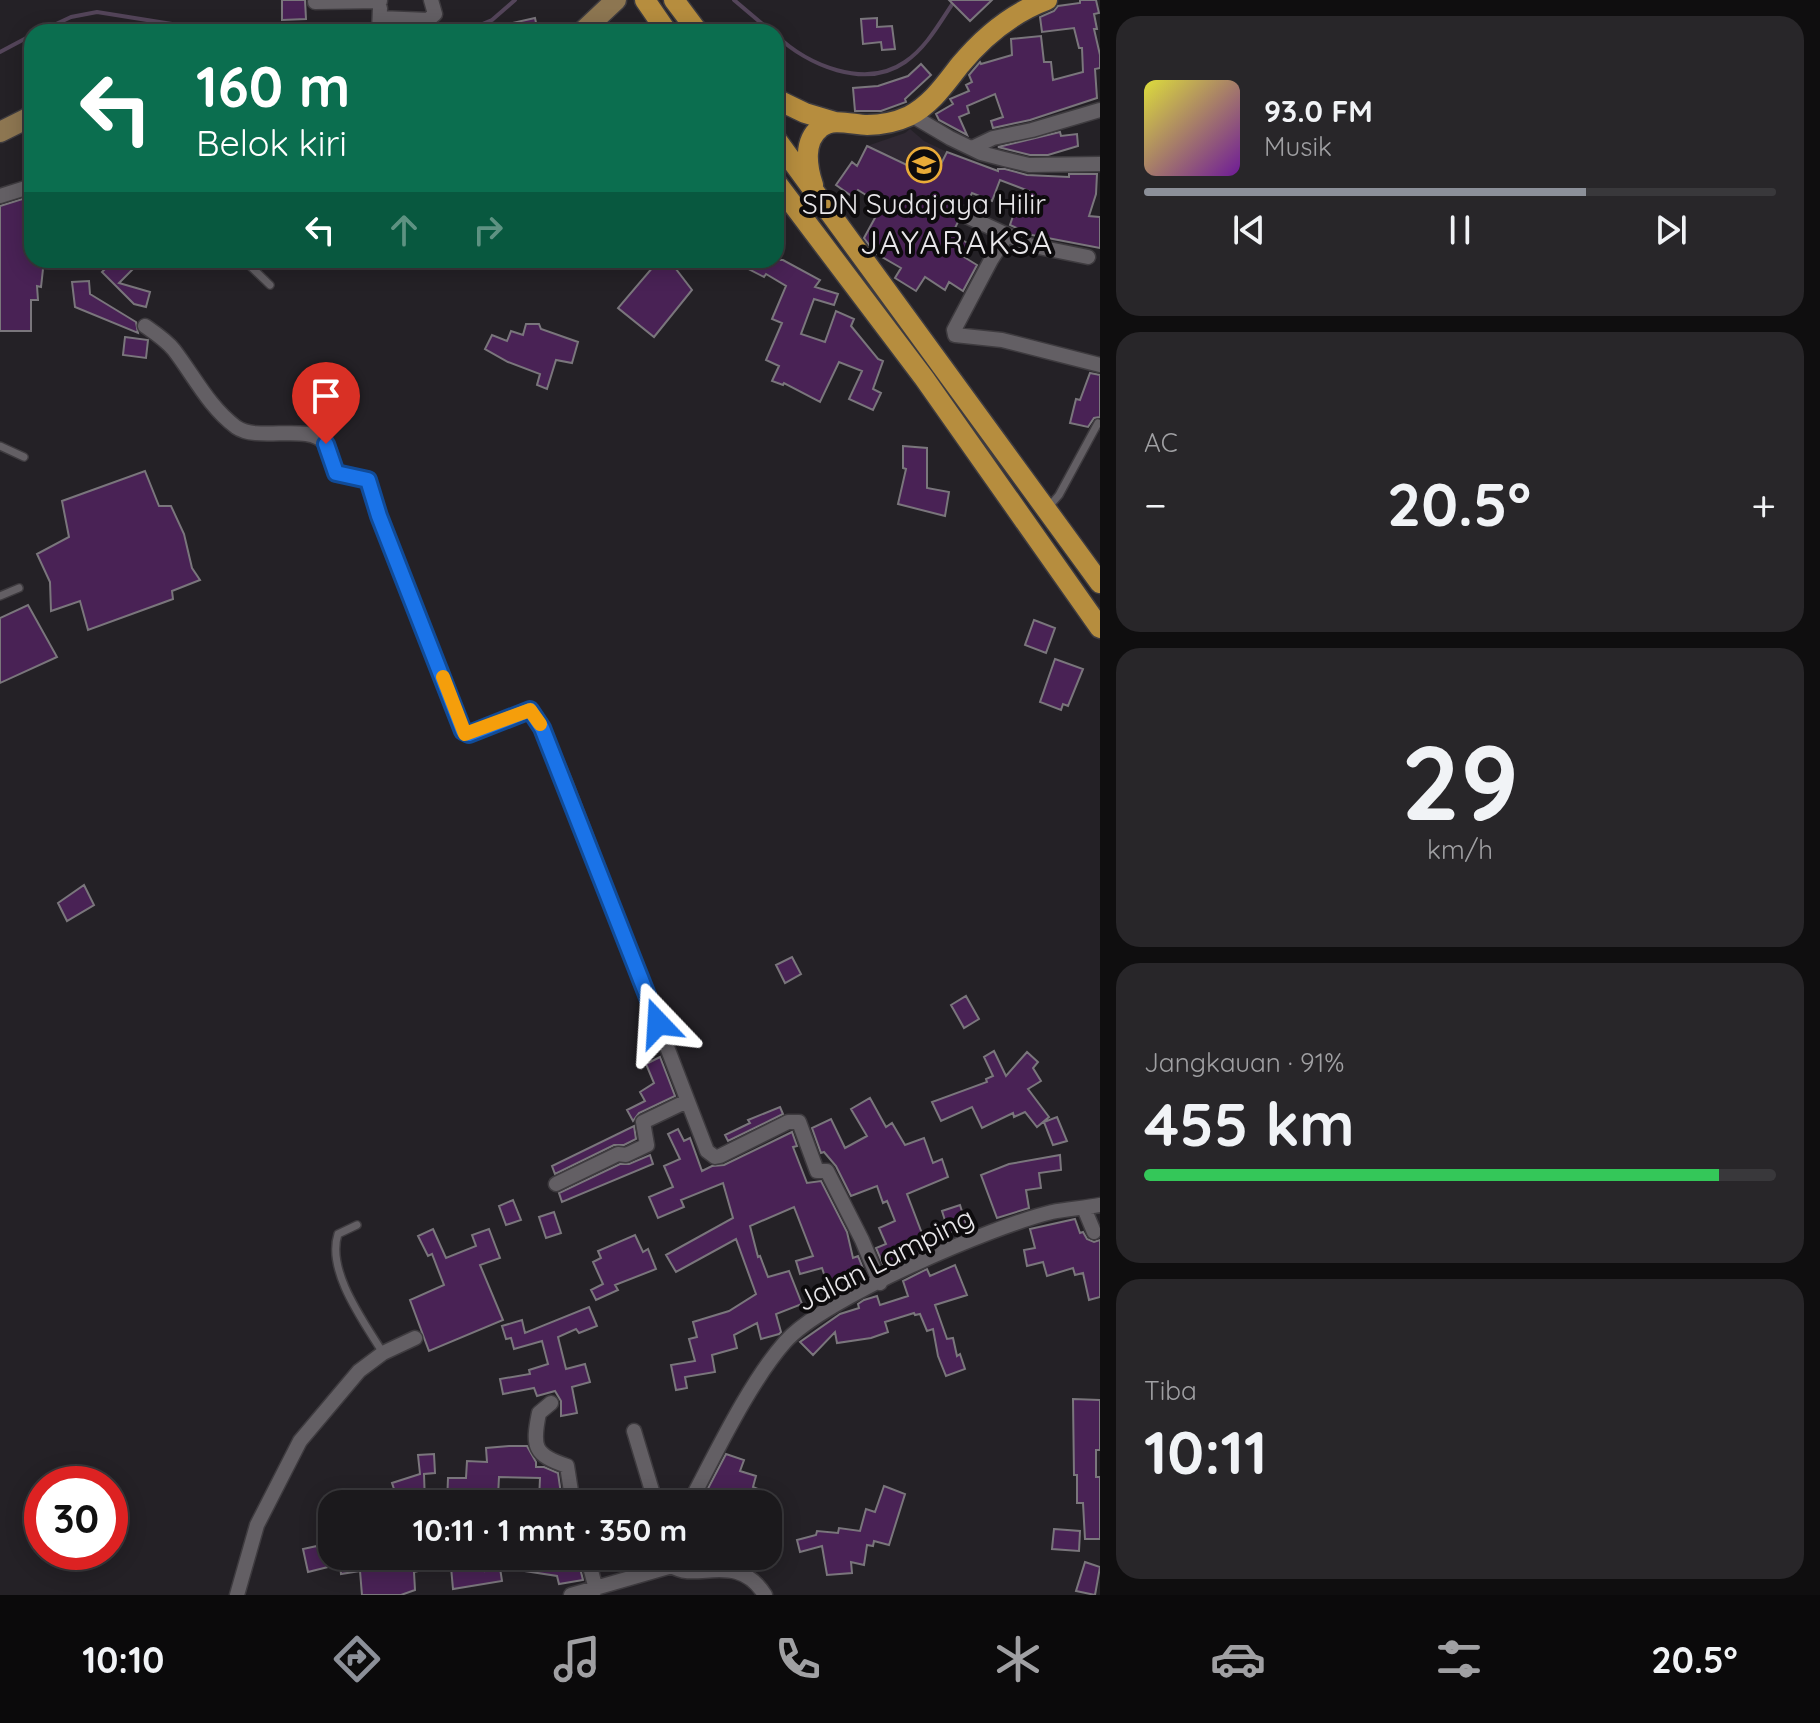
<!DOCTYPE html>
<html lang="id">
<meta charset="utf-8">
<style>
:root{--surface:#1b191c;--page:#282629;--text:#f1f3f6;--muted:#a0a0a3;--line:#39383b;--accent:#8c9099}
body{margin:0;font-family:Quicksand,sans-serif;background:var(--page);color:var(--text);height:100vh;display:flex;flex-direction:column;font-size:30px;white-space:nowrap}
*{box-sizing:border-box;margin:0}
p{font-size:26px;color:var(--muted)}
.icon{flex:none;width:44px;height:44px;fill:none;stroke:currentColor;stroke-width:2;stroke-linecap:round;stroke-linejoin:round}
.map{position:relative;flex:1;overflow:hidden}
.sheet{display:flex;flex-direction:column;gap:16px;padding:16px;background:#0f0e0f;width:720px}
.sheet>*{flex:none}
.banner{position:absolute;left:24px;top:24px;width:760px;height:244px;border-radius:24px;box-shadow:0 4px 20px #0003,0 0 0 2px var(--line);background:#0b6e4f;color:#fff;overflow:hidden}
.speed{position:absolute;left:24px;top:1466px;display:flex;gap:16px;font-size:40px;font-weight:700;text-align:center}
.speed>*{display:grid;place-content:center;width:104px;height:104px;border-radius:50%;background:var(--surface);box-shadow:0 4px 20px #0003,0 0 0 2px var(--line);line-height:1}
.speed .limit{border:12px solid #d22;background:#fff;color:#111}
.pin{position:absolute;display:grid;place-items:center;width:68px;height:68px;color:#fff;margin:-82px -34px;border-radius:50% 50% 50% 0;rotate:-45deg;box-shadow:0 0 8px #0007}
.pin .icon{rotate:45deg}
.me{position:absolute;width:88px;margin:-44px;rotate:340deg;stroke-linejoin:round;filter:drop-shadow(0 0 6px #0008)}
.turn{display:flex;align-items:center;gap:28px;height:168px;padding:0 40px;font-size:36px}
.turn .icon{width:104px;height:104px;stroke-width:2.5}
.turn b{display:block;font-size:56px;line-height:68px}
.lanes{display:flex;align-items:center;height:76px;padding:0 40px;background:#0003;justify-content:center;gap:40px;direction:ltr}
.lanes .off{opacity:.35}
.big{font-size:60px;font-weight:700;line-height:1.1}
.sheet .tile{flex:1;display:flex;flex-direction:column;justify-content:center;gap:12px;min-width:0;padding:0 28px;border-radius:24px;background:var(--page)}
.sheet .dial{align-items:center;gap:0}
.dial b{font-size:104px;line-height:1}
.song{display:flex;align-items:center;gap:24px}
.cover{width:96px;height:96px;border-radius:12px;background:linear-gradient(135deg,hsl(60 70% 55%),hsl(280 70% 35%))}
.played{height:8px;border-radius:4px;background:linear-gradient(90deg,var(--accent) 70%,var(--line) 70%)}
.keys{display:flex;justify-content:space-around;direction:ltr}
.heat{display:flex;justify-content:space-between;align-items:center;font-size:44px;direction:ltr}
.charge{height:12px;border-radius:6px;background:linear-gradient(90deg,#34c759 91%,var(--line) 0)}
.trip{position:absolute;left:318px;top:1490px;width:464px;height:80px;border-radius:24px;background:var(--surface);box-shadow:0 4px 20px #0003,0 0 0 2px var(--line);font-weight:700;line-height:80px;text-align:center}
.tabs{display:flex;height:128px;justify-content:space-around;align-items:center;background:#0b0a0b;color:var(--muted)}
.tabs .icon{width:56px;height:56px}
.tabs .selected{color:var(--accent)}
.tabs b{font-size:36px;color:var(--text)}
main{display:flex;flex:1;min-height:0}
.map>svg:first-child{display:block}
.built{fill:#2f2832}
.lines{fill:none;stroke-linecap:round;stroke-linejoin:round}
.stream{stroke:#54455a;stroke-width:4}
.building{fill:#492255;stroke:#7a767c;stroke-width:2}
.service-casing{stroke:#3e3b3f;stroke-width:10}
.minor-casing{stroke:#3e3b3f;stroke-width:17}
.secondary-casing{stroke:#3e3b3f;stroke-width:23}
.primary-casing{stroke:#3e3b3f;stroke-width:23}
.service{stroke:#635f64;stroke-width:7}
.minor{stroke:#635f64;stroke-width:14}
.secondary{stroke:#8d7651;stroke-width:20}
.primary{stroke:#b68d3e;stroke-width:20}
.route-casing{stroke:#114b97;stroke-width:20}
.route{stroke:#1a73e8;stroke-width:14}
.slow{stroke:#f59e0b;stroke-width:14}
.labels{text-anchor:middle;stroke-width:8;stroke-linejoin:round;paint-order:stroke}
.poi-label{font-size:28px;fill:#e8e6e9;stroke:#0d0b0d}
.street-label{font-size:28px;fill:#e8e6e9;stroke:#0d0b0d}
.quarter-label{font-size:32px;letter-spacing:2px;fill:#e8e6e9;stroke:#0d0b0d}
</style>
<main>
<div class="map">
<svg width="1100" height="1595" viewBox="0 0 1100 1595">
<rect width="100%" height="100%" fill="#242126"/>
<path class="built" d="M910,129L924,141L947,152L934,178L867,146L905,133Z"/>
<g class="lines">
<path class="stream" d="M734,0L772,32
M39,32L71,17L97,12L222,32
M463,32L492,20L515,0
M776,35C807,65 865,90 905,62C927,47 940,22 955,0
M0,52L32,35"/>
</g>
<path class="building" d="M282,0H305L306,19L282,20Z
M949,0H992L970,21Z
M1080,0H1096L1099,13L1094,14L1097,29H1094L1100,55V68L1095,69L1097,98L1030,120L993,128L991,121L1003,117L995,94L967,106L969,113L959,117L967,135L939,120L936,114L953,104L950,99L969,91L966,85L972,82L969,75L980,62L981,64L1012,55L1011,39L1041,36L1044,62H1051L1053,80L1083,72L1082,48H1079L1074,28L1042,32L1040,17L1054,11L1058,6L1080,3Z
M535,18L538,32H495L494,27Z
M877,18V27L892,26L895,49L882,50L881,42L863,44L861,19Z
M921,64L931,75L905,99L906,102L881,111H855L853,88L878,86L908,76Z
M1060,132L1061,136L1077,134L1078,146L1048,155H1030L998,147Z
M867,146L934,178L947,152L998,171V169H1005L1027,175L1069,177V174H1097L1096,194L1089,216L1100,217V248L1032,235L1010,225L1015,210L1022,213L1029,191L1000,180L992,201L972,193L966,205L959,206L955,212L958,222L952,234L971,245L964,257L977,265L963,291L949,282L945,290L925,277L916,291L895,278L901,268L875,253L864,238L882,205L858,190L853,197L836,185L852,162L857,166Z
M32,196V260H44L41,287L37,286L38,300H31V331H0V206Z
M114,260H142L119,283L150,292L146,307L134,304L102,272Z
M659,260H669L692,290L654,337L618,308Z
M731,260H783L820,280L815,287L838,294L834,305L814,299L801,334L825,342L836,311L854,319L851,326L878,359L883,361L873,389L881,393L873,410L849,399L862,371L839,362L820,402L784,383L783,385L772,381L779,366L766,360L782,323L772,319L786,286L766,274L764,277Z
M89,281L90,294L136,322L138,333L75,307L72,282Z
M526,324H539L541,329L578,342L572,363L556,360L547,389L537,385L540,374L508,362L485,349L492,335L507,341L511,331L523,335Z
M125,337L148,340L146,358L123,355Z
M1090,373L1100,375V417L1094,418L1088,427L1070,423L1076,399L1080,400Z
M903,446L927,448V488L949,492L945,516L898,504L906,469L903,468Z
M145,471L159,506H171L184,534L192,568L200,580L172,591L173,599L88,630L80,601L51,611L50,582L37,554L69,537L62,501Z
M28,605L57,657L0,683V618Z
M1034,620L1055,628L1046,653L1025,645Z
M1055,659L1083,669L1068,706L1063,704L1061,710L1040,702Z
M84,885L94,905L67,921L58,903Z
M792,957L801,974L785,983L776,965Z
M966,996L979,1019L964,1028L951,1005Z
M994,1051L1006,1076L1027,1052L1038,1062L1033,1068L1041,1081L1028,1089L1049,1117L1037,1127L1025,1112L1014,1117L1013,1113L982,1128L972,1107L941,1121L932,1102L987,1082L986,1079L993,1076L984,1057Z
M660,1057L675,1096L639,1113L633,1121L627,1110L645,1101L640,1092L654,1083L646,1064Z
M870,1098L886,1127L892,1123L905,1145L924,1138L933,1163L942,1159L948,1177L907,1194L926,1244L918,1247L920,1251L884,1267L876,1248L886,1244L879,1228L895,1221L887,1201L883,1203L877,1186L851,1196L836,1166L824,1152L821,1153L812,1128L831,1119L845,1148L867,1136L851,1109Z
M780,1107L783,1114L728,1141L725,1135L750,1123L748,1120Z
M1057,1117L1067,1141L1053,1145L1044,1122Z
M634,1126L636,1139L624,1145H614L555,1174L552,1166Z
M678,1129L684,1141L690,1138L702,1171L712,1166L724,1165L792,1132L797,1146L793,1147L807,1183L821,1181L847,1232L853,1258L858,1256L864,1271L827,1283L822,1268L800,1274L796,1261L813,1256L794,1207L750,1226L758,1257L760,1256L768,1277L789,1271L802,1304L776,1314L781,1332L779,1334L761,1339L757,1323L734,1335L737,1348L712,1355L715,1372L685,1377L687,1388L676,1390L671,1365L695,1361L689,1339L697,1337L693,1322L729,1311L756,1294L736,1239L676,1272L666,1255L733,1218L723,1183L681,1200L684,1207L658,1218L649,1197L673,1187L664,1166L680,1159L668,1134Z
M650,1155L653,1164L562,1202L559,1193L620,1164H629Z
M1060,1155L1061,1170L1039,1173L1041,1188L1026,1190L1029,1208L997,1218L981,1175L1009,1164Z
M513,1200L521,1220L506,1225L499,1206Z
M960,1205L967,1227L949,1233L942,1211Z
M554,1212L561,1233L546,1238L539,1217Z
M1075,1219L1080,1233L1083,1232L1087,1239L1094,1242L1100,1240V1297L1089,1300L1083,1273L1075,1275L1073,1268L1047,1276L1043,1262L1027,1266L1024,1250L1035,1248L1030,1229Z
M433,1229L446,1258L476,1246L472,1235L489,1229L500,1258L480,1265L503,1320L429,1351L410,1300L444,1285L432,1254L428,1256L418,1236Z
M635,1235L643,1252L648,1249L656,1269L615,1285L618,1290L596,1300L591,1290L603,1284L593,1262L601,1258L598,1251Z
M955,1265L967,1295L935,1305L947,1339L953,1338L957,1356L960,1354L965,1369L946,1376L938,1356L933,1329L927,1331L920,1314L915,1315L914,1313L885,1322L888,1332L871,1338L837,1343L835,1332L813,1355L800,1342L840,1314L859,1308L858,1304L864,1300L877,1296L880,1305L908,1296L903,1281L927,1269L930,1276Z
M589,1307L597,1326L579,1333L576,1329L558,1337L566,1369L585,1364L590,1382L572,1387L577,1413L561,1416V1401L555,1391L537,1396L534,1388L503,1394L500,1379L530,1374L529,1370L548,1364L542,1341L514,1349L511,1338L506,1339L502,1326L522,1320L525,1333Z
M1073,1399L1100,1400V1450H1096V1477H1100V1539H1085L1083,1503H1077V1475H1074Z
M509,1446H527L536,1462V1467H544L558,1473L562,1501H539L540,1478L499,1477L498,1496L470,1494L469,1504H447L448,1478H466L467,1461L487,1462L486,1448Z
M434,1454L435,1473L424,1474L425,1504H399L392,1483L420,1474L418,1455Z
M726,1454L744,1460L740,1471L756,1476L753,1487L758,1489L753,1504H719L703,1498Z
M884,1486L905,1494L889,1545L874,1541L873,1546L867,1545L864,1565L851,1562L852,1573L827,1575L822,1546L800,1552L797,1540L816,1535L817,1531L838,1533L839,1528L860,1531L866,1509L875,1512Z
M1054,1529L1080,1531L1079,1551L1052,1549Z
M317,1546L320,1556H355V1559L369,1558V1560L391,1556H429L431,1568L414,1572L415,1590L401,1595H362L360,1571L341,1574L340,1564L308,1572L303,1549Z
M450,1556H486L485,1571L500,1568L502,1581L453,1589Z
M508,1556L551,1561L549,1556H577L583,1580L559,1584L557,1576L505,1568Z
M1085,1562L1100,1567L1095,1595L1076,1591Z"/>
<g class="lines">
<g class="service-casing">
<path id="service" d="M244,260L270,285
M0,446L24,457
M1047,509L1059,495L1098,423
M0,596L19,588
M357,1225L338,1234C326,1271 364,1322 383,1353"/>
</g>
<g class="minor-casing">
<path id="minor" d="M315,2L380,1
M380,18L428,20L435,14L431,0
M379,32L380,8
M911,115L950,138L981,153L1004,159L1029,165L1100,164
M972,148L993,138L1032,130L1100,110
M0,196L32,186
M964,215L1029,245L1088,257
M1007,235L991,260L954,330L955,335L1002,340L1100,365
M145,326C155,333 166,340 174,350C194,376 209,407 236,427C259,443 309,422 326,444C332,452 332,464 336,473L368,480L379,516L463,731L469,734L530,710L542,728L565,782L707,1151L715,1157L720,1156L788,1122H799L817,1171H827L862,1240L880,1283
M556,1184L618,1154L626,1155L647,1145L643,1122L687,1101
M1084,1208L1094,1232
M551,1403L539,1413C532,1447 534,1455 567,1466L573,1504
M634,1431L656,1504
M689,1504C715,1455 749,1383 785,1342C824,1298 993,1226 1052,1212C1067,1209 1084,1208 1100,1205
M587,1556L596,1589
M672,1566C696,1583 737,1550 765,1595
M237,1595L257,1525L300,1441L359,1371L383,1353L415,1338
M571,1595L672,1566L669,1556"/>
</g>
<g class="secondary-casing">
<path id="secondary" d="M582,32L616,0
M0,132L32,116"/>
</g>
<g class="primary-casing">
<path id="primary" d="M645,0L667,32
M674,0L698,32
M776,99L805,113L835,122
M776,139L1100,583
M776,182L924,378L1100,628
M813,185C807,167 803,141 820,128C832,117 853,125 867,125C882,125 896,122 909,116C932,104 945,84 960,65C984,36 1012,13 1047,0"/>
</g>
<use href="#service" class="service"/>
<use href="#minor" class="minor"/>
<use href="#secondary" class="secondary"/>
<use href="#primary" class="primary"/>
</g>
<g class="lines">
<g class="route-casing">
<path id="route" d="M326,444L336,473L368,480L379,516L463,731L469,734L530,710L542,728L658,1023"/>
</g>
<use href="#route" class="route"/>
<path class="slow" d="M443,677L465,734L530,710L540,724"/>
</g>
<defs>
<g id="school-ring" transform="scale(1.8)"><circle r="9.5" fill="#0d0b0d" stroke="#e9ab38" stroke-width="1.5"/><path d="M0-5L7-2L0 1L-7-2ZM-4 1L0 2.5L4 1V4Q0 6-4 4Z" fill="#e9ab38"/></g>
</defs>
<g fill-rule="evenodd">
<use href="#school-ring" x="924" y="165"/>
</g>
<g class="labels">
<g class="poi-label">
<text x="924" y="214">SDN Sudajaya Hilir</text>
</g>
<g class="street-label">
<text transform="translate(885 1259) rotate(-27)" y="10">Jalan Lamping</text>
</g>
<g class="quarter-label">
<text x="957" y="254">JAYARAKSA</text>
</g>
</g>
</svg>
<div class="speed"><div class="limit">30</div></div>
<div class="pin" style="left:326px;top:444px;background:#d93025"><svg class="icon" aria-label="arrive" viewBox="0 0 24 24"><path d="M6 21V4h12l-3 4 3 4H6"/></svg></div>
<svg class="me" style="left:658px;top:1023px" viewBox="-20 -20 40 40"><path d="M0-17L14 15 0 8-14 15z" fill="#1a73e8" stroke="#fff" stroke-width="4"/></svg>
<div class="trip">10:11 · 1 mnt · 350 m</div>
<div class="banner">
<div class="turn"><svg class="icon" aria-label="left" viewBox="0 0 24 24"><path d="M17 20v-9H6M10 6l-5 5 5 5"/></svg><div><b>160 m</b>Belok kiri</div></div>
<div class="lanes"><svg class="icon" aria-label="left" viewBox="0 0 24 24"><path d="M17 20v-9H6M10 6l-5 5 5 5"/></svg><svg class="icon off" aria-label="ahead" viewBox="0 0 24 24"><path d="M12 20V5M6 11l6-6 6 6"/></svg><svg class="icon off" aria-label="right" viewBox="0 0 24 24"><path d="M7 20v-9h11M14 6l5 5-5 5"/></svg></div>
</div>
</div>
<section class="sheet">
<div class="tile">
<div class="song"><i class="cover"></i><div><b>93.0 FM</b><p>Musik</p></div></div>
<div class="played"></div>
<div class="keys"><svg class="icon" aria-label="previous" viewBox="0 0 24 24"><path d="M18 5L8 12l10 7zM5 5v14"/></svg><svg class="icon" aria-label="pause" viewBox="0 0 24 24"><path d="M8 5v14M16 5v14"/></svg><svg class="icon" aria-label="next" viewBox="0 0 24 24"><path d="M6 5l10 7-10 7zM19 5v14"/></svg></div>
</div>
<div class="tile"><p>AC</p>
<div class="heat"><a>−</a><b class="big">20.5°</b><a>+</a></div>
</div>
<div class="tile dial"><b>29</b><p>km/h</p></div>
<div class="tile"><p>Jangkauan · 91%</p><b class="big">455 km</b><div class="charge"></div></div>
<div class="tile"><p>Tiba</p><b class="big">10:11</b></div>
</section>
</main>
<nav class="tabs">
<b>10:10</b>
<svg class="icon selected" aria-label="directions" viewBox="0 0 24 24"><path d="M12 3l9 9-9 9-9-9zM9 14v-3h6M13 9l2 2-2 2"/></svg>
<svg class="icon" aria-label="music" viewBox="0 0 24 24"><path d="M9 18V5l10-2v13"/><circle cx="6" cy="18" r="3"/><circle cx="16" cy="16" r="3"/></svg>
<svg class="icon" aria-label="phone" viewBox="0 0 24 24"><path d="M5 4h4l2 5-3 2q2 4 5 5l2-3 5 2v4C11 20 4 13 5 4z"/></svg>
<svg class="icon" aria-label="climate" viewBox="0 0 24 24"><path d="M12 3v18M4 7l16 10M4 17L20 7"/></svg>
<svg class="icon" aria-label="car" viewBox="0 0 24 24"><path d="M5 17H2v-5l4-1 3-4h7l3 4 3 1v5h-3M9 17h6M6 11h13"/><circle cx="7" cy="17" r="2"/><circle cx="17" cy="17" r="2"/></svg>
<svg class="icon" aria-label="filters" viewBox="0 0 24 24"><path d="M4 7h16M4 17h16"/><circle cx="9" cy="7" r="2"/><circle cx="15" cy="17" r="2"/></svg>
<b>20.5°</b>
</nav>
